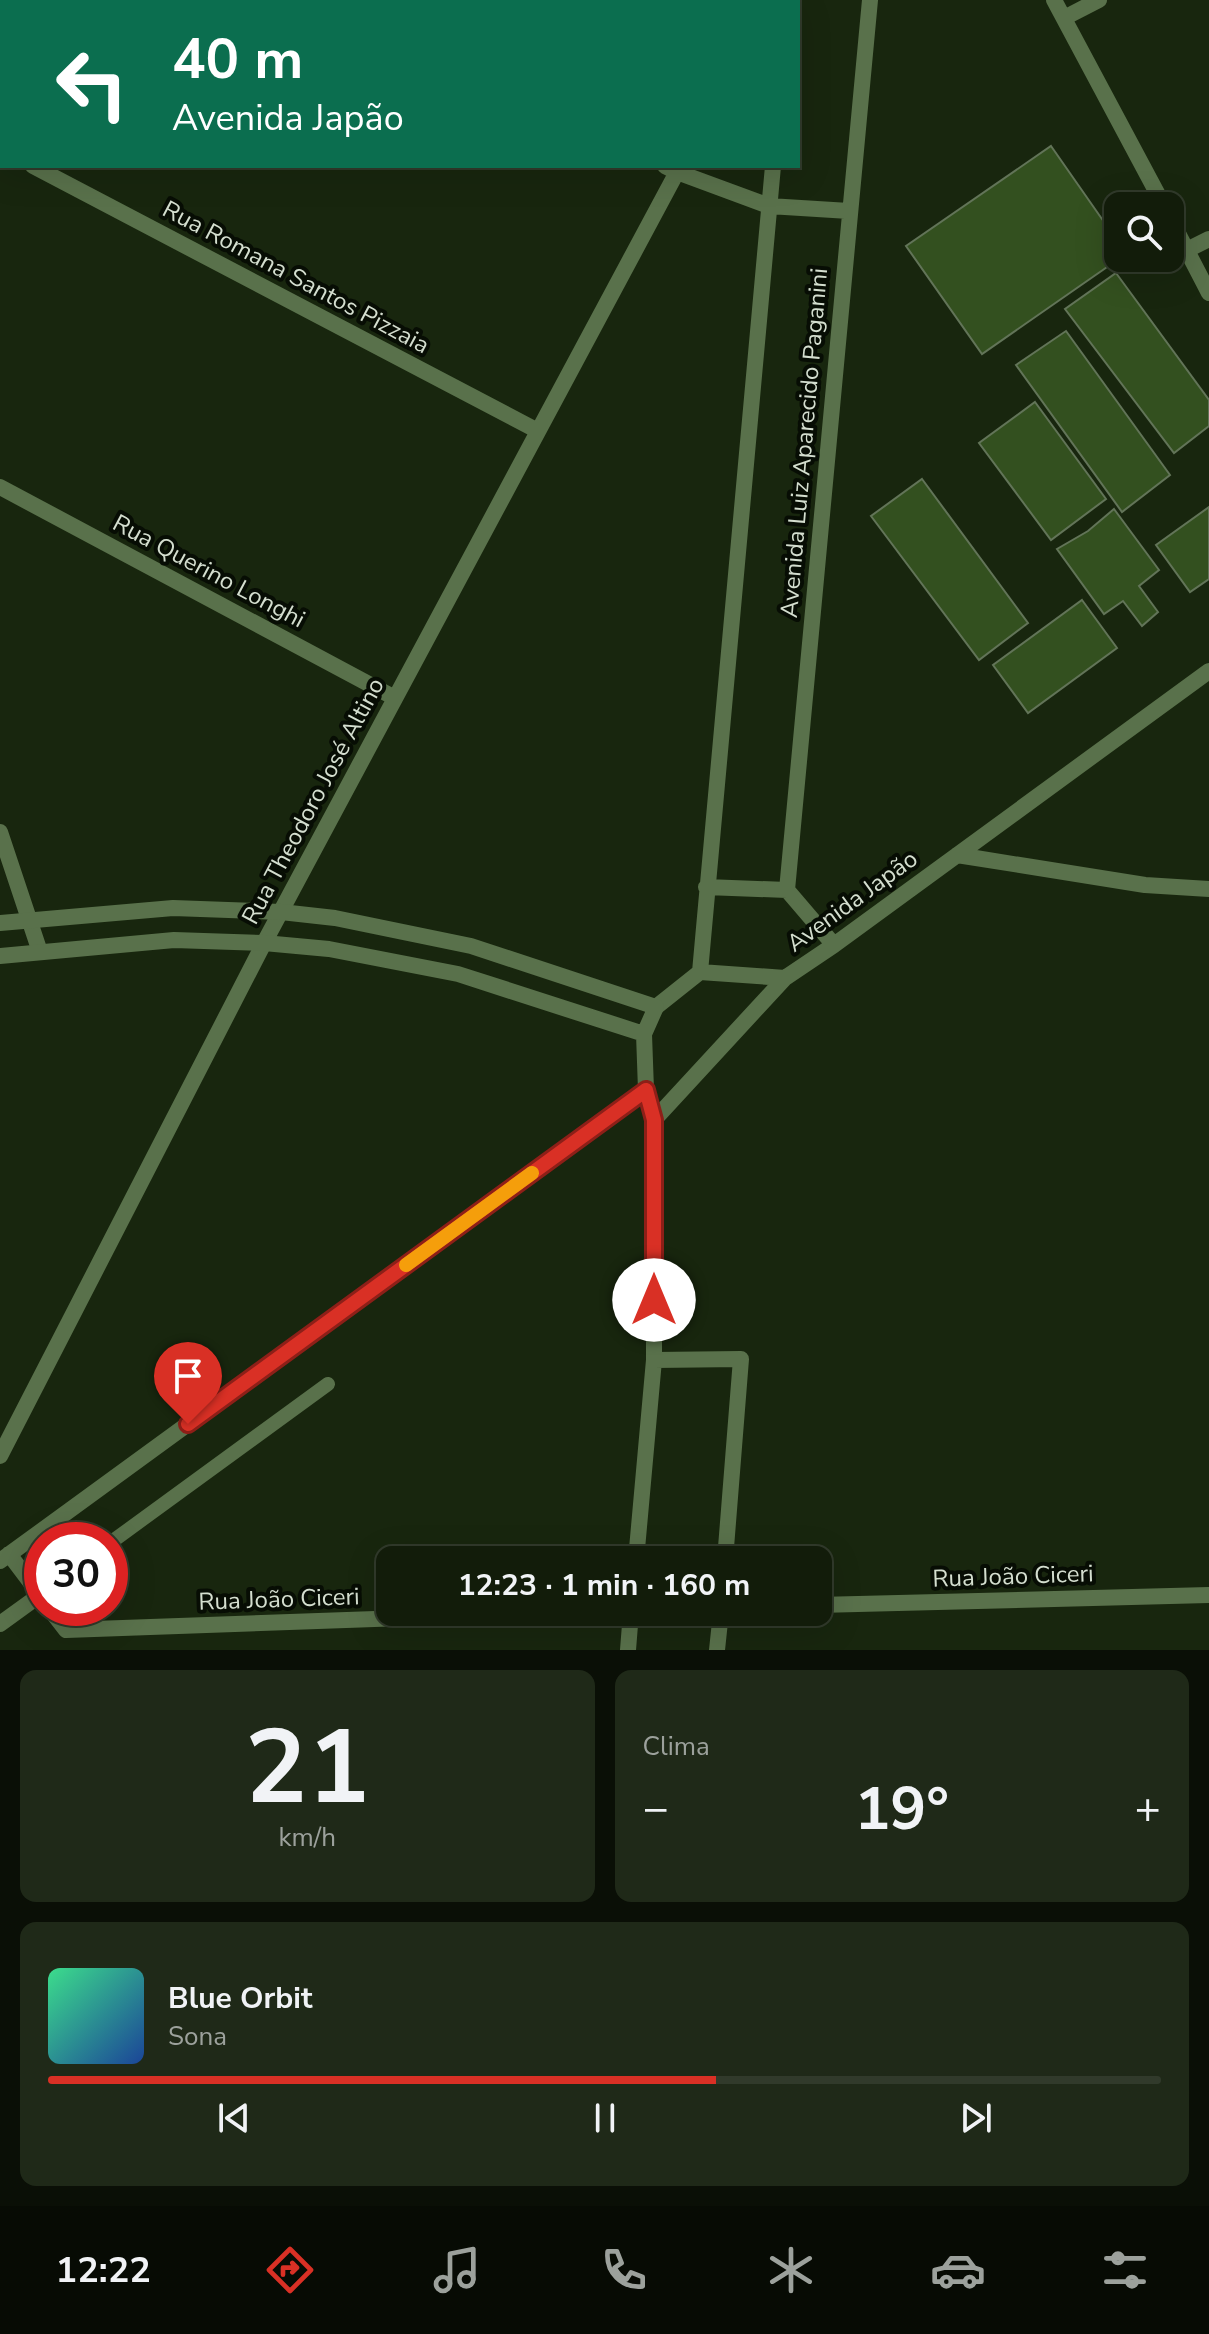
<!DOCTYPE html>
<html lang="pt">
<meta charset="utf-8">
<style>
:root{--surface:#121c0a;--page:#1f2918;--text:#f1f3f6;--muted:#9ca19c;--line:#313a2b;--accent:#d93025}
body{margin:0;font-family:"Nunito Sans",sans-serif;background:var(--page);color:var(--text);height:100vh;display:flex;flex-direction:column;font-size:30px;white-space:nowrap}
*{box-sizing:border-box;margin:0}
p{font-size:26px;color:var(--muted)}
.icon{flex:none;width:44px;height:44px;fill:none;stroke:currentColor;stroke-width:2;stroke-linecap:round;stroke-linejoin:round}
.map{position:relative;height:1650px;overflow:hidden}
.details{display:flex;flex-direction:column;gap:20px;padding:20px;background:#0a0f06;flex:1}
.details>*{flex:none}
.guide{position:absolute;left:0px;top:0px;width:800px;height:168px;box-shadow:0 8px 32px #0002,0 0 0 2px var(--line);background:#0b6e4f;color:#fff;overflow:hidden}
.tools{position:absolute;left:1104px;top:192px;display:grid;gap:16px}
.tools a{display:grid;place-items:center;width:80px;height:80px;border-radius:16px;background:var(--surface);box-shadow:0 8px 32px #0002,0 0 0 2px var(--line);font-size:40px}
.speed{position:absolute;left:24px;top:1522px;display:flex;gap:16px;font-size:40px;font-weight:700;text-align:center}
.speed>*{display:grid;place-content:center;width:104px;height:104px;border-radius:50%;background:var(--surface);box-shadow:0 8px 32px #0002,0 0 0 2px var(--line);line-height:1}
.speed .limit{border:12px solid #d22;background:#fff;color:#111}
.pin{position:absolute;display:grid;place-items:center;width:68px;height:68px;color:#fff;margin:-82px -34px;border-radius:50% 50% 50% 0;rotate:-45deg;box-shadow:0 0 8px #0007}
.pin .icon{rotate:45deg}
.me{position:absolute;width:88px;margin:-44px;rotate:0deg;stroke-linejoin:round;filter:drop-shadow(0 0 6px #0008)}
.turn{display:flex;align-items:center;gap:28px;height:168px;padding:0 40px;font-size:36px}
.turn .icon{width:104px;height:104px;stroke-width:2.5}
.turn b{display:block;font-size:56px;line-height:68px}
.big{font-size:60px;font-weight:700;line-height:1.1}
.details .widget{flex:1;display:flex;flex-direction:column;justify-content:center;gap:12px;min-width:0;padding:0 28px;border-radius:16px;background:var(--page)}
.details .dial{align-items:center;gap:0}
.dial b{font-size:104px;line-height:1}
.song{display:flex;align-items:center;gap:24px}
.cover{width:96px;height:96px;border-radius:12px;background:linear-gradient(135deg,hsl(150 70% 55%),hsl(220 70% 35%))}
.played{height:8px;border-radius:4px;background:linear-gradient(90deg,var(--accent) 60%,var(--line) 60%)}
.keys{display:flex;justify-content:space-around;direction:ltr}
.heat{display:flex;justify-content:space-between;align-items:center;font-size:44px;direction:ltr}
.details .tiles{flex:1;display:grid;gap:20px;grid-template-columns:1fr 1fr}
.widget:last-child{grid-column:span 2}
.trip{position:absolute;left:376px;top:1546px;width:456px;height:80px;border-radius:16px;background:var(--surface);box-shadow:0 8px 32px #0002,0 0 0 2px var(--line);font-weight:700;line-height:80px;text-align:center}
.dock{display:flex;height:128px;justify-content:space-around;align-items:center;background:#070b04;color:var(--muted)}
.dock .icon{width:56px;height:56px}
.dock .current{color:var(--accent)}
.dock b{font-size:36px;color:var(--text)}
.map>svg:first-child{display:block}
.building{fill:#33501f;stroke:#627458;stroke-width:2}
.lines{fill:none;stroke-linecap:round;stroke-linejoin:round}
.service{stroke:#59714b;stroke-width:14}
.minor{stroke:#59714b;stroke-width:16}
.tertiary{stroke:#59714b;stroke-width:16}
.route-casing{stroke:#8d1f18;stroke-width:20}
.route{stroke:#d93025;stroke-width:14}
.slow{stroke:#f59e0b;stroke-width:14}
.labels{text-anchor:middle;stroke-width:8;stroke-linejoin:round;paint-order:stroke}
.street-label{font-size:24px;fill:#d4decf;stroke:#070d04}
</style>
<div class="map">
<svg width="1209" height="1650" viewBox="0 0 1209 1650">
<rect width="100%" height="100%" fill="#18260e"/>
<path class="building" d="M1051,146L1118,242V258H1120L982,354L906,246Z
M1116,273L1209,400V426L1174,453L1065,309Z
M1066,331L1170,475L1122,512L1016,365Z
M1035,402L1106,499L1051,540L979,443Z
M922,479L1028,623L979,660L871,516Z
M1209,507V579L1190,592L1156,545Z
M1114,509L1159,570L1139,586L1158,612L1142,626L1123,601L1104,614L1057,549L1088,531Z
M1082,600L1117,648L1028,713L993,665Z"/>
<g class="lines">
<path class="service" d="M110,1543L328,1384"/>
<path class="minor" d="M356,0L360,2
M1054,0L1164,206
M790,2V0
M1064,18L1099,0
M0,149L2,150
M33,166L538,431
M665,166L677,172L769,206L849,211
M1170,218L1209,293
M1187,250L1209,239
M0,487L395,698
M0,832L40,952
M957,855L1145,885L1209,889
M706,887L787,890L834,945
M787,890L870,0
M700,972L773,166
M656,1007L700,972L785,978L834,945L1209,671
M654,1120L785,978
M654,1360L741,1359L725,1560
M0,1456L264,943L677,172
M636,1560L654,1360V1120L646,1090
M818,1605L1209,1595
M49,1608L66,1630L570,1612
M628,1650L631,1612
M717,1650L721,1612"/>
<path class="tertiary" d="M0,923L173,908L281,912L335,918L471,946L656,1007L644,1034L646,1090L0,1561
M0,956L174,940L264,943L329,949L458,974L644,1034
M0,1624L40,1595L9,1554"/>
</g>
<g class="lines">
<g class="route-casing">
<path id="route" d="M188,1424L646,1090L654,1120V1300"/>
</g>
<use href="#route" class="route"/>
<path class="slow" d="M406,1265L532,1173"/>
</g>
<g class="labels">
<g class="street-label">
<text transform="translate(296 277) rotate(28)" y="8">Rua Romana Santos Pizzaia</text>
<text transform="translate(804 443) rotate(-85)" y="8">Avenida Luiz Aparecido Paganini</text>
<text transform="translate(209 571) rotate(28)" y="8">Rua Querino Longhi</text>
<text transform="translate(313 801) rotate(-62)" y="8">Rua Theodoro José Altino</text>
<text transform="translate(852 901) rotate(-36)" y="8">Avenida Japão</text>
<text transform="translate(1013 1576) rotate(-2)" y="8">Rua João Ciceri</text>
<text transform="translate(279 1599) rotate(-2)" y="8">Rua João Ciceri</text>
</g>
</g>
</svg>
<div class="tools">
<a><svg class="icon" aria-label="search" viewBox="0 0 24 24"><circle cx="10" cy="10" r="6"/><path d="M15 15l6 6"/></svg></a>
</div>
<div class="speed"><div class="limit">30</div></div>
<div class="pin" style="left:188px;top:1424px;background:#d93025"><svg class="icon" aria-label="arrive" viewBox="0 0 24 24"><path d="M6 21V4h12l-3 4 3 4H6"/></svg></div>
<svg class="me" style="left:654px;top:1300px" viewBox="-20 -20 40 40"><circle r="19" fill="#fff"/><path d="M0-13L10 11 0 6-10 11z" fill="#d93025"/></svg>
<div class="trip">12:23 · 1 min · 160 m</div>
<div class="guide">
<div class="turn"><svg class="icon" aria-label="left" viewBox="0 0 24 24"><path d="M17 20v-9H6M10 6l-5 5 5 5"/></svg><div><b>40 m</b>Avenida Japão</div></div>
</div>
</div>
<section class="details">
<div class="tiles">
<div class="widget dial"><b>21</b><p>km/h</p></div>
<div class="widget"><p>Clima</p>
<div class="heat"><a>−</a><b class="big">19°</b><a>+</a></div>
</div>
<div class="widget">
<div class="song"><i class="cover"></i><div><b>Blue Orbit</b><p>Sona</p></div></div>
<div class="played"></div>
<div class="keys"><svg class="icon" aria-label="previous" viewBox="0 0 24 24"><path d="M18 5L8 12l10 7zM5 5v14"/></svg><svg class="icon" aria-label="pause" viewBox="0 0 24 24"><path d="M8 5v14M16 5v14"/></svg><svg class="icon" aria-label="next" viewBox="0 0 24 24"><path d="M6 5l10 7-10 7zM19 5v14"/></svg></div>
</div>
</div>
</section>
<nav class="dock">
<b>12:22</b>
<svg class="icon current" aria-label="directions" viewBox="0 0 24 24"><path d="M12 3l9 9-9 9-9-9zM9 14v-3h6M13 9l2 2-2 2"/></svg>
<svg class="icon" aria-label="music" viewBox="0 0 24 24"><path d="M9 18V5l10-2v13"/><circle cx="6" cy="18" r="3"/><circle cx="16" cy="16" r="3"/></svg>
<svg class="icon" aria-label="phone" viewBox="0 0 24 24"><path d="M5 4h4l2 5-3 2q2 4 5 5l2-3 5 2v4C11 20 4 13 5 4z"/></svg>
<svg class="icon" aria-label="climate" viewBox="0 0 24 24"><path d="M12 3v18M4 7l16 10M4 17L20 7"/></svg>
<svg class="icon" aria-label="car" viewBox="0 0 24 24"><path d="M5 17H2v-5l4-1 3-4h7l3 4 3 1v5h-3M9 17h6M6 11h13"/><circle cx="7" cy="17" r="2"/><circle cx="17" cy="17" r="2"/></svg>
<svg class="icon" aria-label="filters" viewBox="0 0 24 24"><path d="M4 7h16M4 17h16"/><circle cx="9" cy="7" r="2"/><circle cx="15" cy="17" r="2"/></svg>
</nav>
